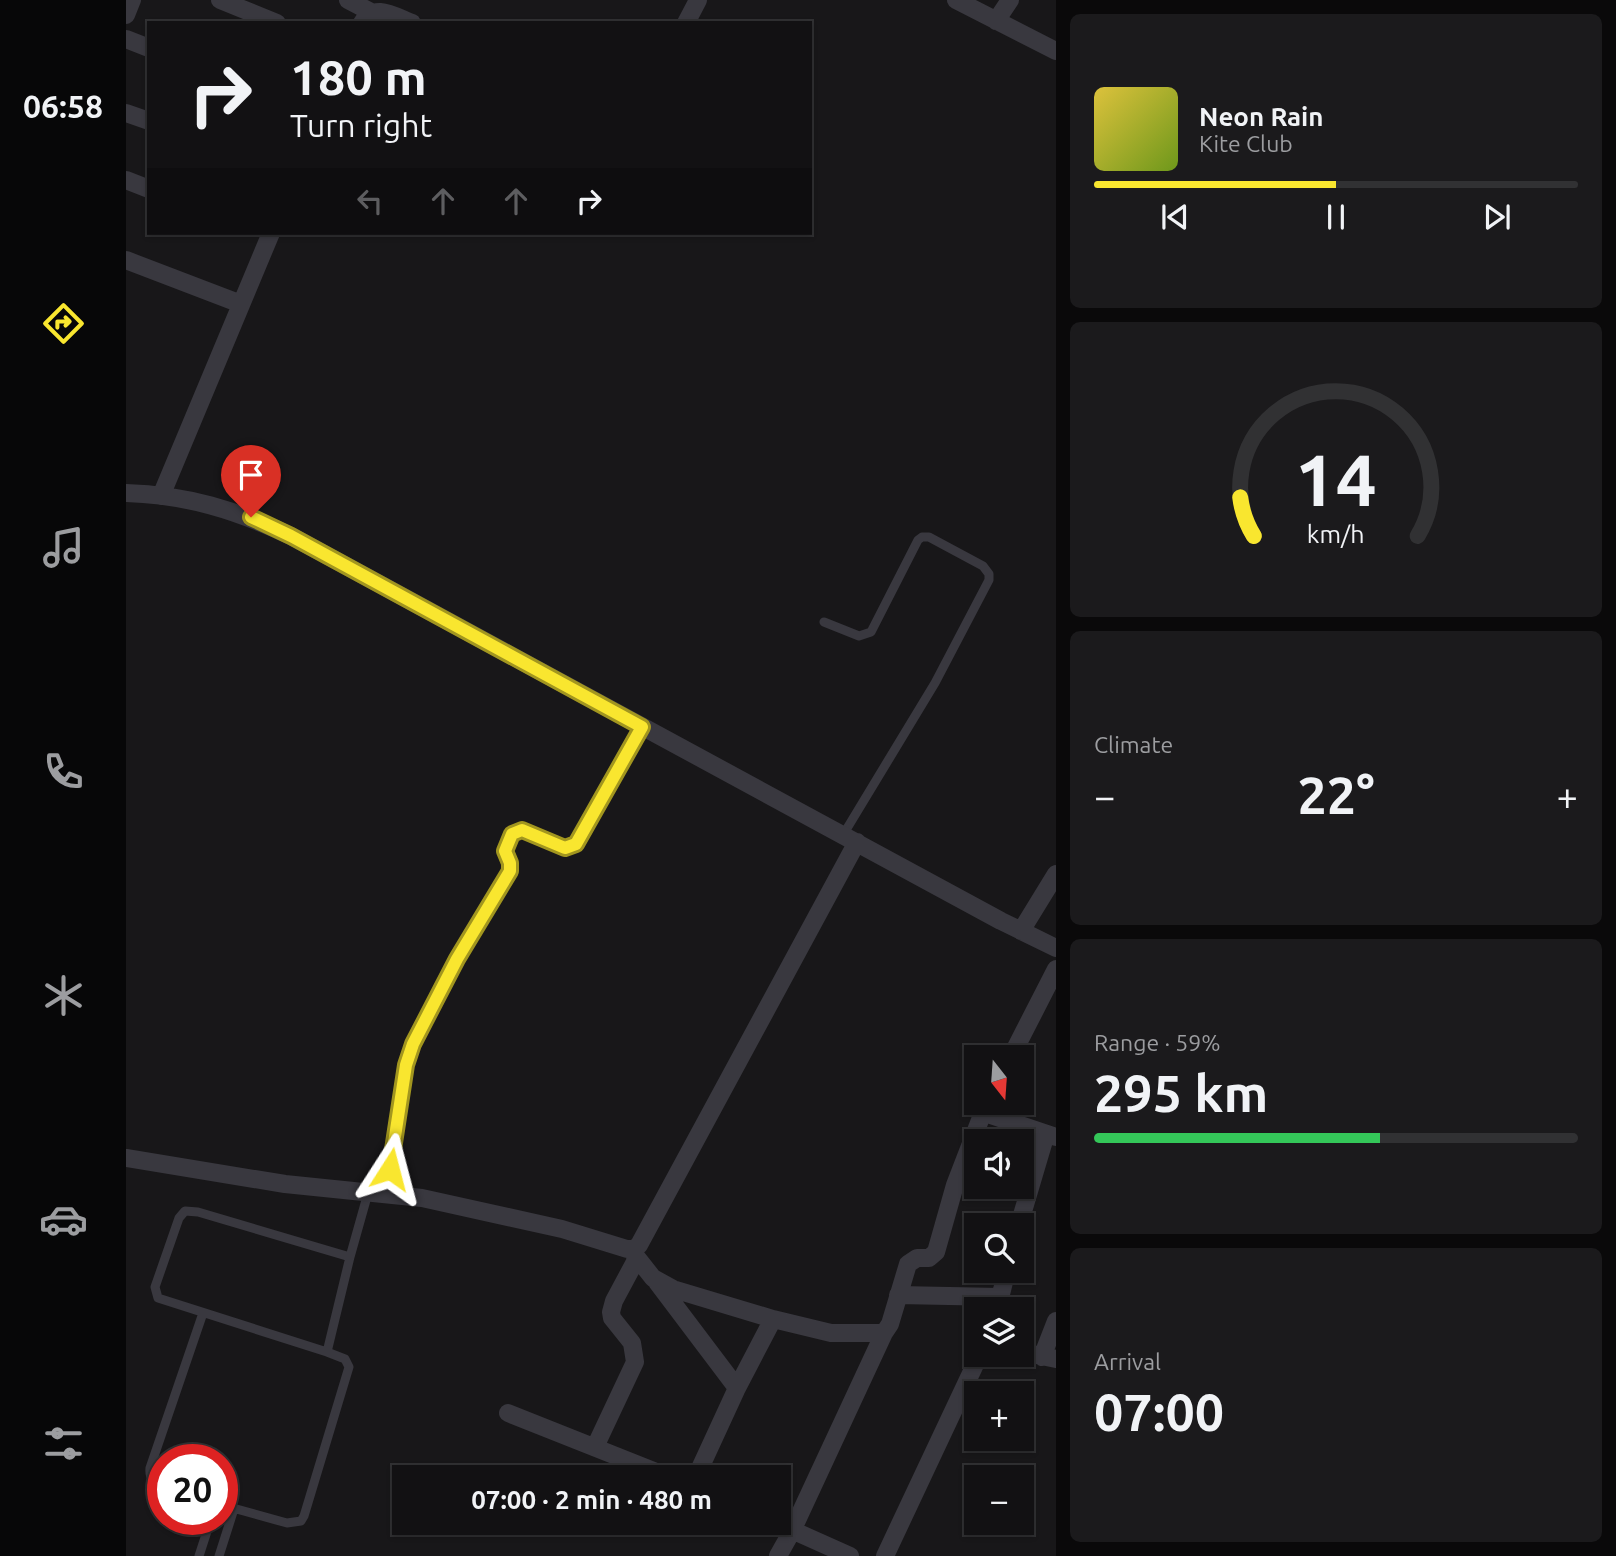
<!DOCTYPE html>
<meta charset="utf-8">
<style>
:root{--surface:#121113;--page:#1b1a1c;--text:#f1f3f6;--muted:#9c9da0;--line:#313133;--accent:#f9e62f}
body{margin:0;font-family:Ubuntu,sans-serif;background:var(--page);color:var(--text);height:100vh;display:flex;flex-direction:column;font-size:26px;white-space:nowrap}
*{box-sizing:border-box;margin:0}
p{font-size:23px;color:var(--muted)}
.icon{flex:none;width:38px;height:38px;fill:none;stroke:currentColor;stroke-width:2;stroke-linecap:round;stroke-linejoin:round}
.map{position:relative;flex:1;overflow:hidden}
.side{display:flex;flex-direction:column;gap:14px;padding:14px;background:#0a090a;width:560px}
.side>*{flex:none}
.banner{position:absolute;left:21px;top:21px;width:665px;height:214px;border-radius:0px;box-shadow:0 2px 5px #0004,0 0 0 2px var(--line);background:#121113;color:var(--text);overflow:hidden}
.needle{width:46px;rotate:163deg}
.fabs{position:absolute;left:838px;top:1045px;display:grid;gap:14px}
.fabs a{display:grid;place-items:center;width:70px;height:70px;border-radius:0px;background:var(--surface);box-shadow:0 2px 5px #0004,0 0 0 2px var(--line);font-size:35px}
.speed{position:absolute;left:21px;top:1444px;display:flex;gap:14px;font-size:35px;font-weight:700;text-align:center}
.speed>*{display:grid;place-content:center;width:91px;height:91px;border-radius:50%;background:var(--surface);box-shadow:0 2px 5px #0004,0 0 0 2px var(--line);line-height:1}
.speed .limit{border:10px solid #d22;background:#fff;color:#111}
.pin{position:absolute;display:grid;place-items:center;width:60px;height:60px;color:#fff;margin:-72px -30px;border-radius:50% 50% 50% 0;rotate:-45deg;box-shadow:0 0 7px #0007}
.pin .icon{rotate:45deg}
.me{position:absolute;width:77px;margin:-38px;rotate:9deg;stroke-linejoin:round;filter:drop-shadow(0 0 5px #0008)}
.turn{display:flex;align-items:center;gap:24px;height:147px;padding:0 28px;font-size:32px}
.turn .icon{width:91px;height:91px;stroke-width:2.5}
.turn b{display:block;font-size:49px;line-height:60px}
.lanes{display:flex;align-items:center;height:66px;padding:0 28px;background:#0003;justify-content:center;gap:35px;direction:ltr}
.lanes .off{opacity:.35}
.big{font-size:52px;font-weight:700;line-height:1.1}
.side .card{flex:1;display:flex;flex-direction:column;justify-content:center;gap:10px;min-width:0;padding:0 24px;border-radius:10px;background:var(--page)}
.side .dial{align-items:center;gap:0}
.dial svg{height:182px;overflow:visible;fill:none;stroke:var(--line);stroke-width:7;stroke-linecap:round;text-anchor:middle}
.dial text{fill:var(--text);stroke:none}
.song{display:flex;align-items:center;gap:21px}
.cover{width:84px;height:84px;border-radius:10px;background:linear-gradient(135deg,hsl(50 70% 55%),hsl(80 70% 35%))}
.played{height:7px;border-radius:4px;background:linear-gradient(90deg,var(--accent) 50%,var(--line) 50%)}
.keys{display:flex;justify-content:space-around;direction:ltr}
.heat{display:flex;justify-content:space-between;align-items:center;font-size:38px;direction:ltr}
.charge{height:10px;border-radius:5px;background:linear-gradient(90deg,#34c759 59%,var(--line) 0)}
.trip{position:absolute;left:266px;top:1465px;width:399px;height:70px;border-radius:0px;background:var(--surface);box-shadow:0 2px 5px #0004,0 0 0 2px var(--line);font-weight:700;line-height:70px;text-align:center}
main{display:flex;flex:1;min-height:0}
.tabs{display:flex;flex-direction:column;width:126px;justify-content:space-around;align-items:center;background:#070708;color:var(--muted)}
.tabs .icon{width:49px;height:49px}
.tabs .selected{color:var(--accent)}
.tabs b{font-size:32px;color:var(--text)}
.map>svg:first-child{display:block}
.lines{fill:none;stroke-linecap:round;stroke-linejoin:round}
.service{stroke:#39383f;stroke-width:9}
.minor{stroke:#39383f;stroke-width:18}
.route-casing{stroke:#a2961f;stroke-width:18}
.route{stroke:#f9e62f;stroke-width:12}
</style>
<main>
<nav class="tabs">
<b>06:58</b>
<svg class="icon selected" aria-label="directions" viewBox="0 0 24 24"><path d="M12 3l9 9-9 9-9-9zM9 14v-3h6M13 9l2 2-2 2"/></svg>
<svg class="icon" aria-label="music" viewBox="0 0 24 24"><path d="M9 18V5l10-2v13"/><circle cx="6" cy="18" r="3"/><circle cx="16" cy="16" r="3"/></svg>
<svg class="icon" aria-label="phone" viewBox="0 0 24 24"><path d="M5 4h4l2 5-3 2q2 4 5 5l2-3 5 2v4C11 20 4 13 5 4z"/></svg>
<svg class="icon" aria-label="climate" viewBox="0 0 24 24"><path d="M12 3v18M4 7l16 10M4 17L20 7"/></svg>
<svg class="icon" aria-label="car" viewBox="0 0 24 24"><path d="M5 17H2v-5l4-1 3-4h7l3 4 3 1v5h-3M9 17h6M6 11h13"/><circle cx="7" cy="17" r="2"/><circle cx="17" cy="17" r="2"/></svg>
<svg class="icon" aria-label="filters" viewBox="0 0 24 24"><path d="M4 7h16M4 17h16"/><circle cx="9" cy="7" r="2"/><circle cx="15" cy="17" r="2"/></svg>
</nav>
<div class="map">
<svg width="930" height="1556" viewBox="0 0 930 1556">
<rect width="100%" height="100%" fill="#181719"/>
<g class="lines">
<path class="service" d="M698,622L733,636L745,632L792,540L796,537H803L857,566L863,574V580L809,683L717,835
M260,1194L275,1093L287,1044L332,959L384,871C385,857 370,835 396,830L439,848L447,847L516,727
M201,1352L224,1257L242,1193
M37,1484C27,1481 23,1479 24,1468L77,1313
M96,1505L161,1523L175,1521L178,1516L223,1367L219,1359L201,1352L32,1298L29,1287L53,1218L59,1211L72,1212L224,1257
M73,1556L85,1519
M93,1556L108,1509"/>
<path class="minor" d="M94,0L151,23
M222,0L245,12
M830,0L930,51
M0,15L6,0
M870,21L884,0
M236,23C248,2 268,16 286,23
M560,23L572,0
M0,39L23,48
M0,113L23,121
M0,180L23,189
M0,260L115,304
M0,493C61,495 110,510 165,536L875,921L930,948
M35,496L145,233
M895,931L930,874
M885,1057L930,969
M856,1112L930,1137
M0,1158L159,1184L296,1198L436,1229L501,1249H508L513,1245L731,842
M893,1225L920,1134
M505,1250L527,1278L547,1289L647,1319L705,1333H758L764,1324L782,1264L791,1258H803L810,1252L829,1185L861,1102
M531,1282L611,1388
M772,1295L874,1297
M872,1306L881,1270
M896,1352L930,1359
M916,1357L930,1321
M382,1413L543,1477
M469,1447L509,1362L506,1343L486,1318L485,1312L488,1301L511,1258
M570,1477L611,1388L647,1319
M648,1522L724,1556
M652,1556L666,1531L758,1333
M759,1556L854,1354"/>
</g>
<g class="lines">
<g class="route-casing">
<path id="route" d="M125,517L165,536L516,727L450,844L439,848L396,830L386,834L379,851L384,863V871L331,959L287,1044L280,1065L264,1169"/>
</g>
<use href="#route" class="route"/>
</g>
</svg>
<div class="fabs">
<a><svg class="needle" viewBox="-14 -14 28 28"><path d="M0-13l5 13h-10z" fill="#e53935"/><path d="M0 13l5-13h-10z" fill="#9c9da0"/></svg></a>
<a><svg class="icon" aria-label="sound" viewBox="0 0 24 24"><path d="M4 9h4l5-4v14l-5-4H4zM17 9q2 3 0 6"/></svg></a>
<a><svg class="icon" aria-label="search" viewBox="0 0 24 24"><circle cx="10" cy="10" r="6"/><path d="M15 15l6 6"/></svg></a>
<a><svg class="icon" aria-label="layers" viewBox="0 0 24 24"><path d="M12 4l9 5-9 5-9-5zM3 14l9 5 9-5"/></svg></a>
<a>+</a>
<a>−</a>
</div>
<div class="speed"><div class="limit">20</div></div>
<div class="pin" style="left:125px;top:517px;background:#d93025"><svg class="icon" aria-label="arrive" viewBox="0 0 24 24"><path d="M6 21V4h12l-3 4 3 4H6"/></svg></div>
<svg class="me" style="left:264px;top:1169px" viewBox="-20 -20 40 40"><path d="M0-17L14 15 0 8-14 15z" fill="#f9e62f" stroke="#fff" stroke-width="4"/></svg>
<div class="trip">07:00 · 2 min · 480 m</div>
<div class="banner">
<div class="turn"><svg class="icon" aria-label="right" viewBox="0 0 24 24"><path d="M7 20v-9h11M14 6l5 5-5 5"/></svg><div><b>180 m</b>Turn right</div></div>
<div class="lanes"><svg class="icon off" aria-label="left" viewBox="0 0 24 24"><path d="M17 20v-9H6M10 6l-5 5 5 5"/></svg><svg class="icon off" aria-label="ahead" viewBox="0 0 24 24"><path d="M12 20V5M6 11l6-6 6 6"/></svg><svg class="icon off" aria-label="ahead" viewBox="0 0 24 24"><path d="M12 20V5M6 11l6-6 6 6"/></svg><svg class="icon" aria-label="right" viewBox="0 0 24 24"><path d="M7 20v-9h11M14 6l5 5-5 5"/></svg></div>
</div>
</div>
<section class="side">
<div class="card">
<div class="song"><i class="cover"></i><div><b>Neon Rain</b><p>Kite Club</p></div></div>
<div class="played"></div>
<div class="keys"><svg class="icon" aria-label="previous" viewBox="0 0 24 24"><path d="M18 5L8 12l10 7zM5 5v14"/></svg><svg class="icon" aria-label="pause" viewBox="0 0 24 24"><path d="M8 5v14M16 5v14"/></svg><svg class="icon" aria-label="next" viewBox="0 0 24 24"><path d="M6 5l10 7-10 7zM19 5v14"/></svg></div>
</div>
<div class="card dial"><svg viewBox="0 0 100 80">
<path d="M14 69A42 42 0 1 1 86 69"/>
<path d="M14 69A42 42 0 0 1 8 52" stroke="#f9e62f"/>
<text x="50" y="56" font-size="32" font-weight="700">14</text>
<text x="50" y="72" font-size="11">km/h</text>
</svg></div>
<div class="card"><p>Climate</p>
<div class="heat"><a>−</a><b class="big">22°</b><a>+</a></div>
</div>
<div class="card"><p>Range · 59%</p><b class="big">295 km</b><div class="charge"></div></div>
<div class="card"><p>Arrival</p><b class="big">07:00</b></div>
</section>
</main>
